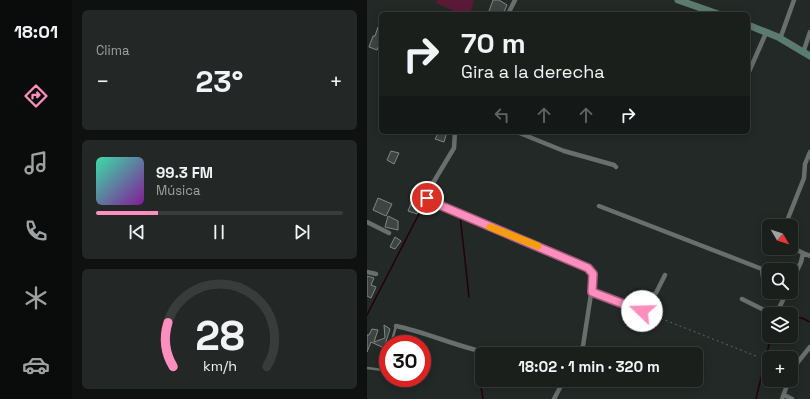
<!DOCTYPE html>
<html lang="es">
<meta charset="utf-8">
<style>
:root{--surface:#1a1f1c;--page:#232725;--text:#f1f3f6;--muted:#9fa2a3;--line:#383d3b;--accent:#fe8ebd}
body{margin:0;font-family:"Space Grotesk",sans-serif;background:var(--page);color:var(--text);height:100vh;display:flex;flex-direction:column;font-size:15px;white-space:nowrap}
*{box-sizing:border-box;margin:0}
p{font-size:13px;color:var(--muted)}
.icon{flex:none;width:22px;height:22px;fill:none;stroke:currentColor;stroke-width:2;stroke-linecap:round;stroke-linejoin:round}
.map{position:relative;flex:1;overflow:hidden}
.details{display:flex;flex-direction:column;gap:10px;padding:10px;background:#0e110f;width:295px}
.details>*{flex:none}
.guide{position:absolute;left:12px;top:12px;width:371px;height:122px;border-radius:6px;box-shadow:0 2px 10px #0003,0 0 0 1px var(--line);background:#1a1f1c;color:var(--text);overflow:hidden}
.needle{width:26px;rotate:129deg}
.buttons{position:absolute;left:395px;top:219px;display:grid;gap:8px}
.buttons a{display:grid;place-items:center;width:36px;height:36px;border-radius:6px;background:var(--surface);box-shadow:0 2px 10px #0003,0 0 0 1px var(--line);font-size:20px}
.speed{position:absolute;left:12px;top:335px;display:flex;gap:8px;font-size:20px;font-weight:700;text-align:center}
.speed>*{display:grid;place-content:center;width:52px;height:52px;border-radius:50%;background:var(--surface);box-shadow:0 2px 10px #0003,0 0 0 1px var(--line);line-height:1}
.speed .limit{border:6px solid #d22;background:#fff;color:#111}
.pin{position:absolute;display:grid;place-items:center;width:34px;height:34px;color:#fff;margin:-17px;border:2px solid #fff;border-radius:50%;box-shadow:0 1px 4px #0007}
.me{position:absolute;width:44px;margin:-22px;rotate:291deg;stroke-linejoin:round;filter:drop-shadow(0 0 3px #0008)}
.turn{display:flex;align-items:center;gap:14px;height:84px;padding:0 16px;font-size:18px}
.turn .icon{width:52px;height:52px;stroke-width:2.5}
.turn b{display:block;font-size:28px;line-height:34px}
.lanes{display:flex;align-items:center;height:38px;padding:0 16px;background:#0003;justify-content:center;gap:20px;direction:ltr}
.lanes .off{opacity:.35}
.big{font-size:30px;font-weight:700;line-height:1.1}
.details .widget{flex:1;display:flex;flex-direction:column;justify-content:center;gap:6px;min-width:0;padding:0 14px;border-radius:6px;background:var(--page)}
.details .dial{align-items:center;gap:0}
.dial svg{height:104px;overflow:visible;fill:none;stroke:var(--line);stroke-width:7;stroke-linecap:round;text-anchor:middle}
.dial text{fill:var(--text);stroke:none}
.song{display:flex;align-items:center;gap:12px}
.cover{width:48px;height:48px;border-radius:6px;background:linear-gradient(135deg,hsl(160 70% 55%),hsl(290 70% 35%))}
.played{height:4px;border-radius:2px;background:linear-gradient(90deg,var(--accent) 25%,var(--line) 25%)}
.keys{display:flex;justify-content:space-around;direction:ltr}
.heat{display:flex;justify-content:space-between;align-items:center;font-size:22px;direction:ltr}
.trip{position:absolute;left:108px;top:347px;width:228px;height:40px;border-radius:6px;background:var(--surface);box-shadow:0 2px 10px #0003,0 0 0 1px var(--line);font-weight:700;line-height:40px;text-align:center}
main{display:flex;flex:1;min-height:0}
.dock{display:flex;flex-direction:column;width:72px;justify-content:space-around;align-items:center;background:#0a0c0b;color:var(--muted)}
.dock .icon{width:28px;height:28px}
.dock .selected{color:var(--accent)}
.dock b{font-size:18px;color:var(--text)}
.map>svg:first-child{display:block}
.green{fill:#5b1938}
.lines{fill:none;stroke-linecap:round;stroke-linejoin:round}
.stream{stroke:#220110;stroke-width:1.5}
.building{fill:#3d4441;stroke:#808885}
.path{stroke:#5f6461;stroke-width:1;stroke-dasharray:2 3;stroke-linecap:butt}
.service{stroke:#68706d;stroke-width:2.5}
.minor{stroke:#68706d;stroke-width:4.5}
.secondary{stroke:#5c7b70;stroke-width:7}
.route-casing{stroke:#a55c7b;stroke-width:10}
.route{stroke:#fe8ebd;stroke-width:7}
.slow{stroke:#f59e0b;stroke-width:7}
</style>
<main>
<nav class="dock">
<b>18:01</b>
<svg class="icon selected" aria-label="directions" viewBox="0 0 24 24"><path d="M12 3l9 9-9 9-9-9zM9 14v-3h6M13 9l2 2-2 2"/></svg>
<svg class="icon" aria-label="music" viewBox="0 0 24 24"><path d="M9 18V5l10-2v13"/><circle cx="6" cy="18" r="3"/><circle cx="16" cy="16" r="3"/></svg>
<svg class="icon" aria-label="phone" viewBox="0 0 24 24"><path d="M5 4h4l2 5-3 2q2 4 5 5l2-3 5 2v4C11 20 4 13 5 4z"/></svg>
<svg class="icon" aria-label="climate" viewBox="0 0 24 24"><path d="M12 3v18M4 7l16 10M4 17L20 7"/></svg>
<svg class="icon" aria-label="car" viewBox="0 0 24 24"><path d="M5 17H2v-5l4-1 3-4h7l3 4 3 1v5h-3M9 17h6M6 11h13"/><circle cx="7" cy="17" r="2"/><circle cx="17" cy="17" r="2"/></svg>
</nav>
<section class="details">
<div class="widget"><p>Clima</p>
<div class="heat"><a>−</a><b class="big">23°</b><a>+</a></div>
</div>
<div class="widget">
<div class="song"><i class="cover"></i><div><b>99.3 FM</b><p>Música</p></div></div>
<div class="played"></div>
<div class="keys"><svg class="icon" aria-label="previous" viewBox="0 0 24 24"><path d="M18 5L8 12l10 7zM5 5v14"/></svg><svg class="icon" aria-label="pause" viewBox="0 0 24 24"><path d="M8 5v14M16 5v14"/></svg><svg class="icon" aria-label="next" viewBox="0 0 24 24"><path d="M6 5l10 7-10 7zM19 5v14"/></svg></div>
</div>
<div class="widget dial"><svg viewBox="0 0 100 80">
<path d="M14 69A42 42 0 1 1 86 69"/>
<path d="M14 69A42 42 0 0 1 10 35" stroke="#fe8ebd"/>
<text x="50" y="56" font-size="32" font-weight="700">28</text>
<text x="50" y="72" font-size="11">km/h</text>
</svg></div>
</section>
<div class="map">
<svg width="443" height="399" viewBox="0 0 443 399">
<rect width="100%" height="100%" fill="#232926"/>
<path class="green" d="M70,0H107L103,14H94L69,3Z"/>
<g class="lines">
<path class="stream" d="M93,215L102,297
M0,315L55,208
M424,317L435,318L443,322
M109,356L116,399
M389,399L404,336"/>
</g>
<path class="building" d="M126,0H132L140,5L136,14H121Z
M11,27L14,28V41L10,50L2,47L6,36H8Z
M72,132H80L77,142L68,139Z
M24,151L32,153L27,164L20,160Z
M49,191L58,192L50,214L41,211Z
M11,198L25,204L19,216L6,210Z
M21,216L31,221V230L18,227Z
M28,237L34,241L28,249L23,247Z
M0,276L7,278L4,285L9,287L4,298L0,296Z
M17,325L23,329L17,348L4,342L0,352V335H2L5,329L11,330L7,342L18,338Z"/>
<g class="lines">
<path class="path" d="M280,313L389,356"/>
<path class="service" d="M24,344L29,326
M0,368L16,370L21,353"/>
<path class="minor" d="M141,14L148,0
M413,39L427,0
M436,53L443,32
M381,74L399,33
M88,132L87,148L63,188L60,198L63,201L221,268L226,274V281L216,346L211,354
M150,132L197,151L247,165L249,167
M232,206L395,269L396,277L402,279
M0,222L22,233
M418,226L437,178L438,164L443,152
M424,247L436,253L434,262L424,283
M436,253L443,256
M0,272L9,274
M225,292L275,311L283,296L289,293L298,275
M375,299L403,313L410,312L420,292
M29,326C62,333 93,348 126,354
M424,374L427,367L443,347
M417,395L425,399
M187,399L197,380
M415,399L422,380"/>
<path class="secondary" d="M311,0L351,14
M381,25L411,37L443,56"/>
</g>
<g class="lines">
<g class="route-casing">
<path id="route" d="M60,198L63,201L221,268L226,274L225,292L275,311"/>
</g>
<use href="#route" class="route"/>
<path class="slow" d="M123,227L171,246"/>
</g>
</svg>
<div class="buttons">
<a><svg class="needle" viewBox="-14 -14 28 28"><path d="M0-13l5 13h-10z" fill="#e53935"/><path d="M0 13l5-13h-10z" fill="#9fa2a3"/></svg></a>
<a><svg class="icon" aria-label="search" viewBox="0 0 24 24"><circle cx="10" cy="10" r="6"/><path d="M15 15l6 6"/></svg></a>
<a><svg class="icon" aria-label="layers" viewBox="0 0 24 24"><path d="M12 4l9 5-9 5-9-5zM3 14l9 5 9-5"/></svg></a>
<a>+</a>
</div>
<div class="speed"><div class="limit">30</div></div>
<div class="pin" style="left:60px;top:198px;background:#d93025"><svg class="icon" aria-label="arrive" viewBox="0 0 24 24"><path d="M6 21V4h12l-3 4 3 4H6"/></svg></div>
<svg class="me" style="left:275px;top:311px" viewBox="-20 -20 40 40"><circle r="19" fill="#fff"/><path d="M0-13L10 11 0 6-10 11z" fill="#fe8ebd"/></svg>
<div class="trip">18:02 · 1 min · 320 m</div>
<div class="guide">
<div class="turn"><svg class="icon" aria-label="right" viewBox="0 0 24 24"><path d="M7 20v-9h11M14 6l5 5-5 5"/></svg><div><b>70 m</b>Gira a la derecha</div></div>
<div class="lanes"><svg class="icon off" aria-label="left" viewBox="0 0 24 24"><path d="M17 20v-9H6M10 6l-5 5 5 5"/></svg><svg class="icon off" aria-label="ahead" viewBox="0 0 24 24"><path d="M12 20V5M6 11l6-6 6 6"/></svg><svg class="icon off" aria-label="ahead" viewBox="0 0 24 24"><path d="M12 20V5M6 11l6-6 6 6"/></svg><svg class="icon" aria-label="right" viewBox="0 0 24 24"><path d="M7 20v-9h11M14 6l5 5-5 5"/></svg></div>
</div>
</div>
</main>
